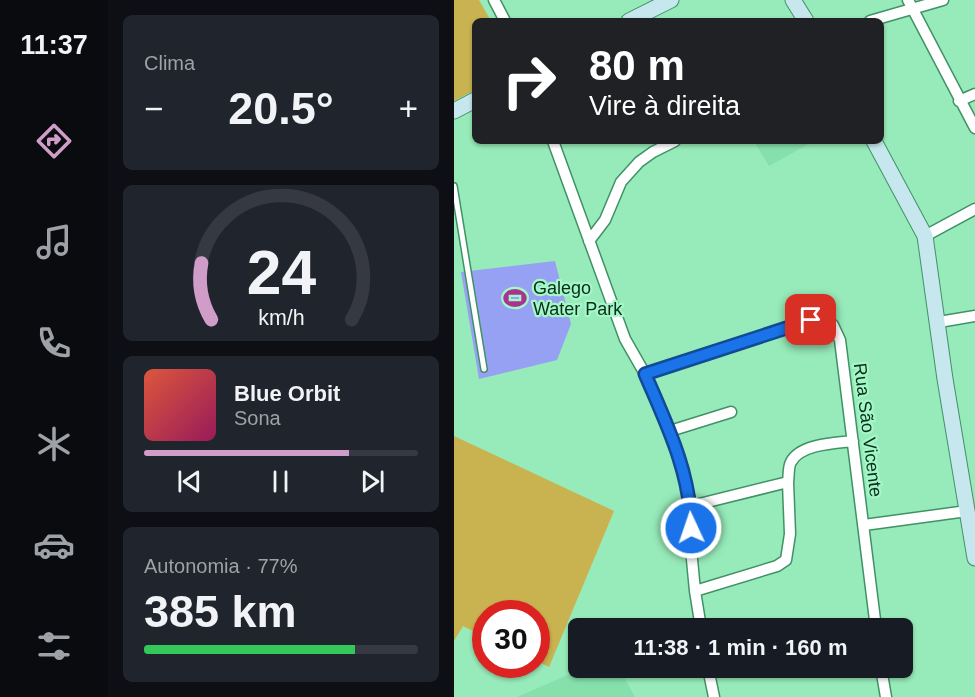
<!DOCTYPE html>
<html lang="pt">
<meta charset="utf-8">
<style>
:root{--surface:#171b24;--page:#20242c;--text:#f1f3f6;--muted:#9ea1a6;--line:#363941;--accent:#d09dc8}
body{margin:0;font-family:Helvetica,sans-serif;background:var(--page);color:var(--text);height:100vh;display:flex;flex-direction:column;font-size:22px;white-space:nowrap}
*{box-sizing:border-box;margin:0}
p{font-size:20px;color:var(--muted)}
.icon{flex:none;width:33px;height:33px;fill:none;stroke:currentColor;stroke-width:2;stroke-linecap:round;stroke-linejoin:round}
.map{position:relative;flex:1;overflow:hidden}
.drawer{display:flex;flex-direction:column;gap:15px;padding:15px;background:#0d0f14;width:346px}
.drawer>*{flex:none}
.top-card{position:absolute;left:18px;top:18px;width:412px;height:126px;border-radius:9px;box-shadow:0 2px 4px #0004;background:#202124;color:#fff;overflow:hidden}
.speed{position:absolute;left:18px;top:600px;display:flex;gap:12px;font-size:30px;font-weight:700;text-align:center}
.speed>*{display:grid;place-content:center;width:78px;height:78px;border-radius:50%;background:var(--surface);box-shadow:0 2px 4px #0004;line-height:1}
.speed .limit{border:9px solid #d22;background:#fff;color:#111}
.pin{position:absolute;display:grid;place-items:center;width:51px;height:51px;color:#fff;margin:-26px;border-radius:12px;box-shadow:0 3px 9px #0006}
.me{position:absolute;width:66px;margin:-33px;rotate:357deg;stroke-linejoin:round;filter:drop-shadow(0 0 4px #0008)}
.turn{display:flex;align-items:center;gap:21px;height:126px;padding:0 18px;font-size:27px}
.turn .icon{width:78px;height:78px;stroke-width:2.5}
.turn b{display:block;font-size:42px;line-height:51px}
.big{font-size:45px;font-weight:800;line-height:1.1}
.drawer .card{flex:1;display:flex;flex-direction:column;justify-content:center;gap:9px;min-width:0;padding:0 21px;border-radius:9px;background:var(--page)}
.drawer .dial{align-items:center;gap:0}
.dial svg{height:156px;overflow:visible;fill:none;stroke:var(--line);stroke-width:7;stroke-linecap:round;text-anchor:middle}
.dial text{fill:var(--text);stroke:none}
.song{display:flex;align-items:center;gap:18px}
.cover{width:72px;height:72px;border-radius:9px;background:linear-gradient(135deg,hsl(10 70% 55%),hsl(330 70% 35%))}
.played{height:6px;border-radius:3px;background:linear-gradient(90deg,var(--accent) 75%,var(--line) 75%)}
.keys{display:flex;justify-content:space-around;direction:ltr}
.heat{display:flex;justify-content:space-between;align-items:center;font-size:33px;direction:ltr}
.charge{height:9px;border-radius:4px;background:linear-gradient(90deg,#34c759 77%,var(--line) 0)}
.trip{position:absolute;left:114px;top:618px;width:345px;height:60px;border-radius:9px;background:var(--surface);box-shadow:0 2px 4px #0004;font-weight:800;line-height:60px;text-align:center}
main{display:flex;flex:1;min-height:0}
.tabs{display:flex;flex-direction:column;width:108px;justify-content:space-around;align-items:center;background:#090b0e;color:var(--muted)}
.tabs .icon{width:42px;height:42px}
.tabs .on{color:var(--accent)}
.tabs b{font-size:27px;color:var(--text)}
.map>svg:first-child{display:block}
.built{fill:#85e0ab}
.green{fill:#c9b350}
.water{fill:#96a1f4}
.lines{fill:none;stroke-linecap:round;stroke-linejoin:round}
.service-casing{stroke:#409266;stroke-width:8}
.minor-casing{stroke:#409266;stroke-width:13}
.secondary-casing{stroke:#409266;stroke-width:17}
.service{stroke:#fff;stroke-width:5}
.minor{stroke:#fff;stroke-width:10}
.secondary{stroke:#c7e7ef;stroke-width:15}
.route-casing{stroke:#114b97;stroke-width:15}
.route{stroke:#1a73e8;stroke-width:10}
.labels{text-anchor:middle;stroke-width:4.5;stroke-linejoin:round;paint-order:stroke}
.poi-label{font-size:18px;fill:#0a2d1b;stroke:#a4f7c6;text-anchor:start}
.street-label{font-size:18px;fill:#0a2d1b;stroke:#a4f7c6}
</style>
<main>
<nav class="tabs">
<b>11:37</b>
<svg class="icon on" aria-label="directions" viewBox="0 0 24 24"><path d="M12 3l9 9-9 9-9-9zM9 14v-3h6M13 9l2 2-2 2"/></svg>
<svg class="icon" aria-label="music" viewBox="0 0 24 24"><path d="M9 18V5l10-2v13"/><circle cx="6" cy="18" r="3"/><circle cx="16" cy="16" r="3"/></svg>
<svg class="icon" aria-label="phone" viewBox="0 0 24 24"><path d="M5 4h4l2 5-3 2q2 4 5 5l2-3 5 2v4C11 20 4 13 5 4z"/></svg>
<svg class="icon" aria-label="climate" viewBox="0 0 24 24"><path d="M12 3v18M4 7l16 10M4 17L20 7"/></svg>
<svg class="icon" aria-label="car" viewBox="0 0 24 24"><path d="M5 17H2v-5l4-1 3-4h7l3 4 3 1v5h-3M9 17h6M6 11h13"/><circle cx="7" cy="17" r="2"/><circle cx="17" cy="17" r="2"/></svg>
<svg class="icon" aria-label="filters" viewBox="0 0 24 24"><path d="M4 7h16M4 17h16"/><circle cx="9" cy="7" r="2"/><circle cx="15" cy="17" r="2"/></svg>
</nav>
<section class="drawer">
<div class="card"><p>Clima</p>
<div class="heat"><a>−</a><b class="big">20.5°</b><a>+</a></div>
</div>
<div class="card dial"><svg viewBox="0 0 100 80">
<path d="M14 69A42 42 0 1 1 86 69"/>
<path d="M14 69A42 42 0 0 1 9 40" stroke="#d09dc8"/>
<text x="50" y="56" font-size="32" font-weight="700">24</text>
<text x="50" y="72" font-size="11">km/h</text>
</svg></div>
<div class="card">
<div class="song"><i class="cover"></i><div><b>Blue Orbit</b><p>Sona</p></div></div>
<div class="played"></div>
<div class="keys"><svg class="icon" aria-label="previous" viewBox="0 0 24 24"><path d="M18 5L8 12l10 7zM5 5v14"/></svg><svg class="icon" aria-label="pause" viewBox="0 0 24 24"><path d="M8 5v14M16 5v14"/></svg><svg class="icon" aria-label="next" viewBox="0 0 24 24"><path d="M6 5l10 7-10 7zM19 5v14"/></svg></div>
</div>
<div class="card"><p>Autonomia · 77%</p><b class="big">385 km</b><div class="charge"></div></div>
</section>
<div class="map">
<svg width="521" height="697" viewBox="0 0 521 697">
<rect width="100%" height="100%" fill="#97eab9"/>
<path class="built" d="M300,141H360L315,166Z
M130,668H165L181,697H63Z"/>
<path class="green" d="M0,0H25L37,21H21V90L0,101Z
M0,436L160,511L95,667L83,661L82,614H32L31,637L9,626L0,641Z"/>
<path class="water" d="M101,261L117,324L103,360L25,379L7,272Z"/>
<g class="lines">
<g class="service-casing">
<path id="service" d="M0,186L30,369"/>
</g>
<g class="minor-casing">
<path id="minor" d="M40,0L51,21
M454,0L521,128
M416,21L489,0
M505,101L521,94
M99,141L171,339L191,374L216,431L229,469L237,506V549L241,591L247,628
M471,236L521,209
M135,241L151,220L167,182L185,162L199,152L221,141
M485,322L521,316
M191,374L357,320L373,319L379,325L386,340L422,628
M216,431L277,412
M237,506L334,482C335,476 334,467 337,462C346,444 381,443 399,441
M410,525L513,511
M241,591L323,566L332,560L336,534L334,482
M254,668L260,697
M427,668L432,697"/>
</g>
<g class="secondary-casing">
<path id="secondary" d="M339,0L352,21
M175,21L217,0
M0,111L21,100
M420,141L471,236L491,379L521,558"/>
</g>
<use href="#service" class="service"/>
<use href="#minor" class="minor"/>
<use href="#secondary" class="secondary"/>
</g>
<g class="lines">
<g class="route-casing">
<path id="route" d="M237,528C237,473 212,423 191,374L357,320"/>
</g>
<use href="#route" class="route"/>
</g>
<defs>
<g id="stadium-bare" transform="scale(1.8)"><path d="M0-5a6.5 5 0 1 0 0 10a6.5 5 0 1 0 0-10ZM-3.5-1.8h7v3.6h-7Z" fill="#a7348f" stroke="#a4f7c6" stroke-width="2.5" paint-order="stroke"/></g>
</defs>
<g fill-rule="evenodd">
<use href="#stadium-bare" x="61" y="298"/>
</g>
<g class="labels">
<g class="poi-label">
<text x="79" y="294">Galego<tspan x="79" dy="21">Water Park</tspan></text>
</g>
<g class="street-label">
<text transform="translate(414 430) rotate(83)" y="6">Rua São Vicente</text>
</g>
</g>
</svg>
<div class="speed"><div class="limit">30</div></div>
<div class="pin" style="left:357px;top:320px;background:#d93025"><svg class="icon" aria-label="arrive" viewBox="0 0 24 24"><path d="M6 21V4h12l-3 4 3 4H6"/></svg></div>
<svg class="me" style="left:237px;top:528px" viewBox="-20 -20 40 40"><circle r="17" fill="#1a73e8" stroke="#fff" stroke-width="3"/><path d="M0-11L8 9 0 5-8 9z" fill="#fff"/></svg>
<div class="trip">11:38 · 1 min · 160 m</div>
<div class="top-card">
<div class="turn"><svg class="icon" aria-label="right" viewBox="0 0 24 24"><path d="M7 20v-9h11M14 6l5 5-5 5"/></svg><div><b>80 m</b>Vire à direita</div></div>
</div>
</div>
</main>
